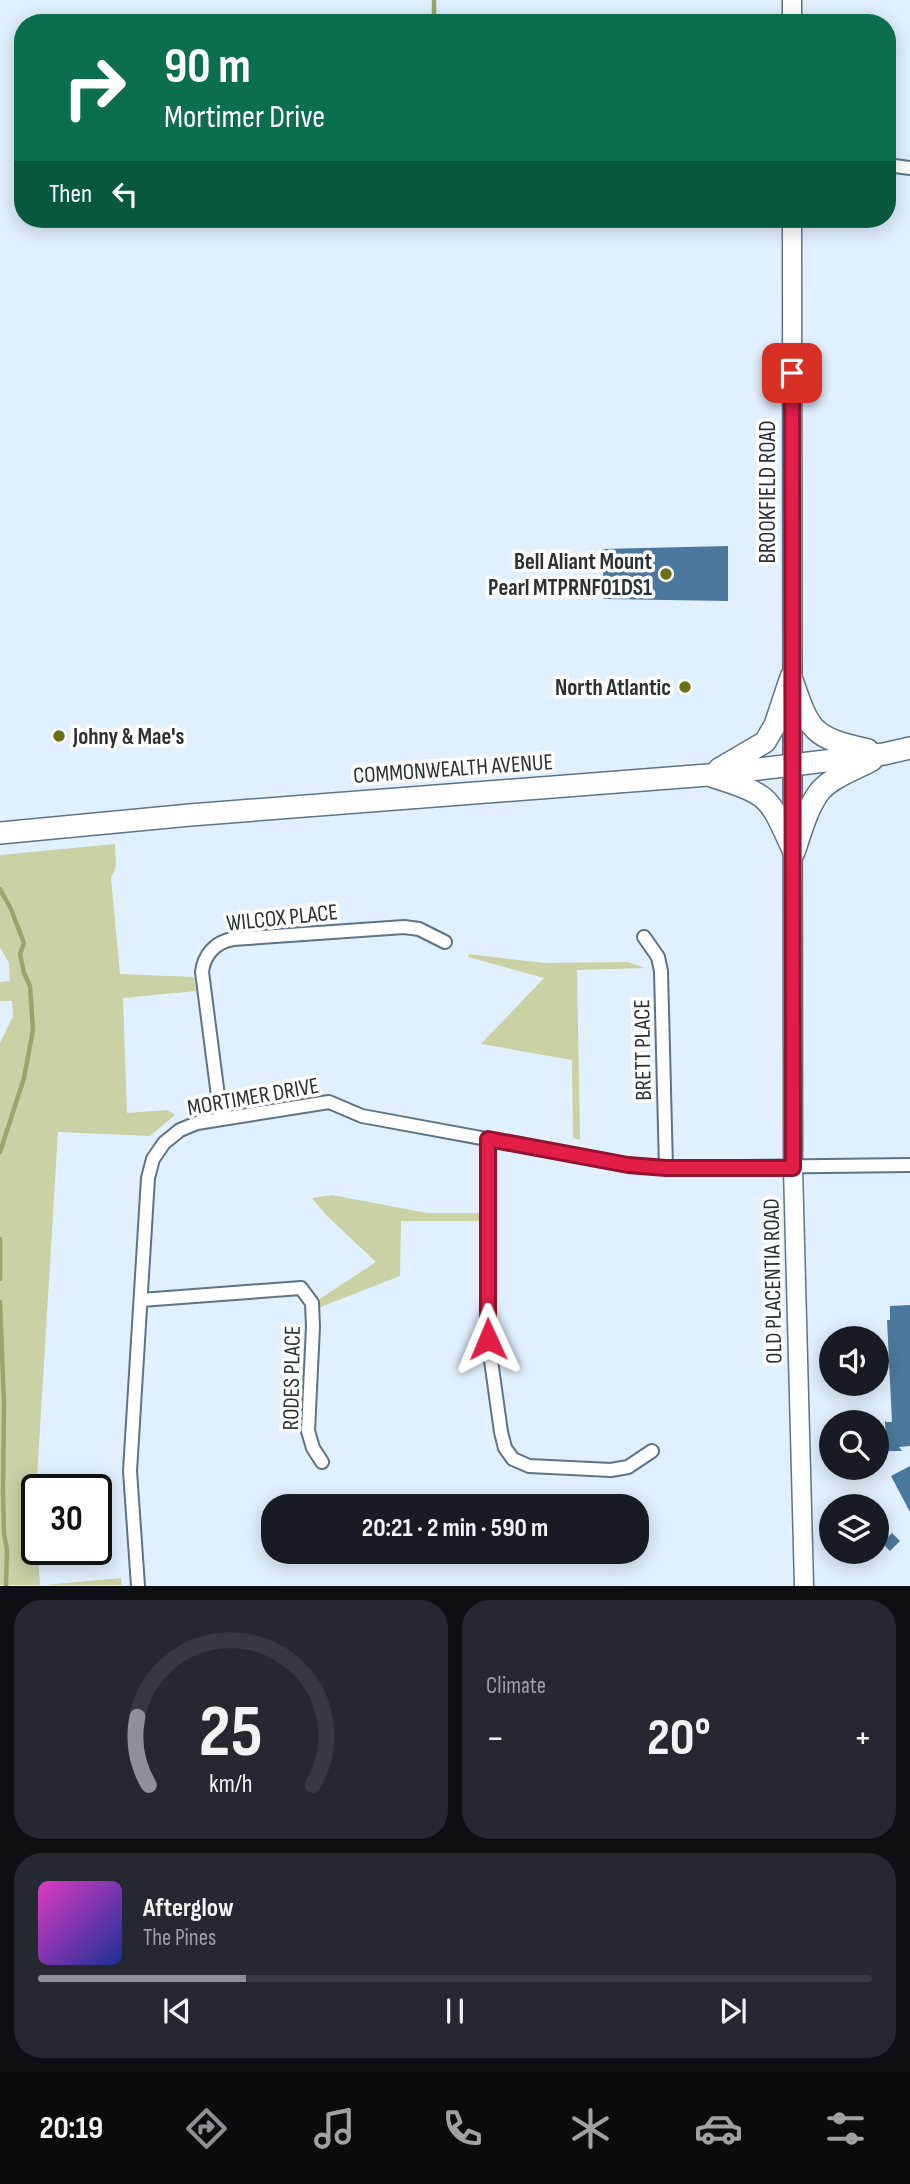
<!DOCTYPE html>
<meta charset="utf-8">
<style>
:root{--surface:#171b24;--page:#242831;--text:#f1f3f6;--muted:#9ea1a6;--line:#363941;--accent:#8c9099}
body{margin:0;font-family:"Sofia Sans Condensed",sans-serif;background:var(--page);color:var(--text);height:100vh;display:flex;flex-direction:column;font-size:26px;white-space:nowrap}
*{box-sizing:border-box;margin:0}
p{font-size:23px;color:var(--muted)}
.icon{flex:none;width:38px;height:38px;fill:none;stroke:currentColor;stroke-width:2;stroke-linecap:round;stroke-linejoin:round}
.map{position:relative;height:1586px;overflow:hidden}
.sheet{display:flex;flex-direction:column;gap:14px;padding:14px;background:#0d0f14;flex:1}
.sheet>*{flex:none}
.banner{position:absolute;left:14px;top:14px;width:882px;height:214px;border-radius:28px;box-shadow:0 4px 18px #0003;background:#0b6e4f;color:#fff;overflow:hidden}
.controls{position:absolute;left:819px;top:1326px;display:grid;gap:14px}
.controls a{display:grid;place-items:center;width:70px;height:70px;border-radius:50%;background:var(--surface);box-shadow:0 4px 18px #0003;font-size:35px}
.speed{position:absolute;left:21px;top:1474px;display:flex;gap:14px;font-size:35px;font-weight:700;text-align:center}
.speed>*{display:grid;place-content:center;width:91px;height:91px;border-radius:50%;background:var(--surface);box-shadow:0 4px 18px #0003;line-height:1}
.speed .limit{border:4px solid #111;border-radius:10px;background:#fff;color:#111}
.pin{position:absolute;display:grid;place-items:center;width:60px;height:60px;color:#fff;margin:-30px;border-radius:14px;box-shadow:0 4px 10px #0006}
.me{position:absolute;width:77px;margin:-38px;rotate:359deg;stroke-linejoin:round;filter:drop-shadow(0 0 5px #0008)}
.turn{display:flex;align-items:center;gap:24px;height:147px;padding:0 35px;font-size:32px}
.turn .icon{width:91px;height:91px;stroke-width:2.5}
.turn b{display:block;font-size:49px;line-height:60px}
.then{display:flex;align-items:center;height:66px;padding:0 35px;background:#0003;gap:14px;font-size:26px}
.big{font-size:52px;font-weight:700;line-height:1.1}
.sheet .tile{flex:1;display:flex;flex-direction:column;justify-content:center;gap:10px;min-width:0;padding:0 24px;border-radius:28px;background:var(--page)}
.sheet .dial{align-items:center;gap:0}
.dial svg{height:182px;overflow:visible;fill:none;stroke:var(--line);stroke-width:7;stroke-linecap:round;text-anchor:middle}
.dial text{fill:var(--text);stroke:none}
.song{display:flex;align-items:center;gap:21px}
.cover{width:84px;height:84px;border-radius:10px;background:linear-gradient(135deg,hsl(310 70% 55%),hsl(230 70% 35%))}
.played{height:7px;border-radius:4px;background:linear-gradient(90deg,var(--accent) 25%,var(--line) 25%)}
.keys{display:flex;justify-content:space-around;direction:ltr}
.heat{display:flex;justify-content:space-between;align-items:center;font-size:38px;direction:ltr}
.sheet .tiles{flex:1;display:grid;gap:14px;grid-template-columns:1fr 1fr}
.tile:last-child{grid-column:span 2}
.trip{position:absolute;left:261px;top:1494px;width:388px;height:70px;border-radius:28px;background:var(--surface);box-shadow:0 4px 18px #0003;font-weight:700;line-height:70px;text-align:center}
.tabs{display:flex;height:112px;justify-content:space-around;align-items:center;background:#090b0e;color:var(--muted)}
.tabs .icon{width:49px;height:49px}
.tabs .on{color:var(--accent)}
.tabs b{font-size:32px;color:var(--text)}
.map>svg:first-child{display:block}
.green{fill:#cad1a5}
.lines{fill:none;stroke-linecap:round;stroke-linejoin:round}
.stream{stroke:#9ca46c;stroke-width:4.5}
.building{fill:#4b789d}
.minor-casing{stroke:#5c7488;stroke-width:16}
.secondary-casing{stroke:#5c7488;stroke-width:21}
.primary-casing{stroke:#5c7488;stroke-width:24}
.minor{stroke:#fff;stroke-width:12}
.secondary{stroke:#fff;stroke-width:18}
.primary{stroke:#fff;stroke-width:21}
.route-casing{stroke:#92132f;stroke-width:18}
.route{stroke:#e11d48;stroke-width:12}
.poi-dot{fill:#697018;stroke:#fff;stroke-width:2.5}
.labels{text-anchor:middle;stroke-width:7;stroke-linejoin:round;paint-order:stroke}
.street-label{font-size:23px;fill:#27313a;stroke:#fff}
.poi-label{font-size:23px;font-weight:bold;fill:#27313a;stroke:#fff;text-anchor:end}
</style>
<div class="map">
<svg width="910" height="1586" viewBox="0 0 910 1586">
<rect width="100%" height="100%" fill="#e1f0fe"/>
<path class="green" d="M115,844L116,867L111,878L120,974L194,977L196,991L123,998L127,1113L168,1110L175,1115L150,1136L58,1132L35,1510L40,1585H0V1043L13,1016L12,1001H0V982L10,981L9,963L0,947V855Z
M469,954L544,963L628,962L645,968L577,970L580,1140L573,1138L572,1060L481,1044L544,978L468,957Z
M332,1195L427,1213H479L480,1221H401L400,1276L318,1308L315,1302L376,1262L326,1215L312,1198Z
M121,1578L122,1585H45Z"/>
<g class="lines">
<path class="stream" d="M434,23V0
M0,889L11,909L24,943L20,954L24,973L30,986L33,1030L24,1078L0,1152
M0,1239V1279
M0,1302L4,1403L3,1492L4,1534L7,1550L6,1586"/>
</g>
<path class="building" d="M728,546V601L604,599L602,549Z
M910,1305V1446L899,1447L902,1451H886L885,1420L886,1422H892L887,1320H890V1306Z
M910,1466V1512L891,1476Z
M892,1533L900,1541L890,1551L882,1543Z"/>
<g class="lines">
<g class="minor-casing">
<path id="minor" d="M887,165L910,168
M644,937L658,957L661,971L666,1168
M221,1119L202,972C204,955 215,942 233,939L404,927L419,929L445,942
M488,1139V1339L501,1432L505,1448L513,1459L529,1466L611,1470L628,1467L652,1451
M141,1300L301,1288L312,1303L313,1327L308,1431L313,1448L322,1462
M138,1586L130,1471L148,1178L153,1159L164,1143L180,1130L197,1123L329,1102L362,1116L628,1165L666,1168L910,1165"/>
</g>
<g class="secondary-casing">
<path id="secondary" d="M792,23V0
M792,219L793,1168L804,1586"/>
</g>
<g class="primary-casing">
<path id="primary" d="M791,677C810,731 810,737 868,750
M719,769L765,742L775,725L791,677
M714,777C772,795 769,798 794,852
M0,833L190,815L708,775L884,754L910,748
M794,852C801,832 807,808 820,791C832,777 856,769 872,760"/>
</g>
<use href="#minor" class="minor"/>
<use href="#secondary" class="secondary"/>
<use href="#primary" class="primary"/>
</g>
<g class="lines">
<g class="route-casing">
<path id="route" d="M488,1339V1139L628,1165L666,1168H793L792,373"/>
</g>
<use href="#route" class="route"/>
</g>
<g class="poi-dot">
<circle cx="666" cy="574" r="7"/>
<circle cx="685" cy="687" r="7"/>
<circle cx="59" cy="736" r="7"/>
</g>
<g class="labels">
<g class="street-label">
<text transform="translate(767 492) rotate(-90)" y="8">BROOKFIELD ROAD</text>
<text transform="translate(453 768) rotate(-4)" y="8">COMMONWEALTH AVENUE</text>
<text transform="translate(282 917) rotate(-6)" y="8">WILCOX PLACE</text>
<text transform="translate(642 1050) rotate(-91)" y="8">BRETT PLACE</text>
<text transform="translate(253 1096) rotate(-10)" y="8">MORTIMER DRIVE</text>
<text transform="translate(772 1281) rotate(-91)" y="8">OLD PLACENTIA ROAD</text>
<text transform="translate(291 1378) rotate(-89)" y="8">RODES PLACE</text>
</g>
<g class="poi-label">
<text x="652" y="569">Bell Aliant Mount<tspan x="652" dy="26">Pearl MTPRNF01DS1</tspan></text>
<text x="671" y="695">North Atlantic</text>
<text x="73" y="744" text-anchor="start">Johny &amp; Mae's</text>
</g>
</g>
</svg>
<div class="controls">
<a><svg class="icon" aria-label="sound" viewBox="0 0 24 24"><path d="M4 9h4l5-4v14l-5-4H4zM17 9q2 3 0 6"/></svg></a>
<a><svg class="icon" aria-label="search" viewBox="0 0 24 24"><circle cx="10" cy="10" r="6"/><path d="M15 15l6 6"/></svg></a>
<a><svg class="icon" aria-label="layers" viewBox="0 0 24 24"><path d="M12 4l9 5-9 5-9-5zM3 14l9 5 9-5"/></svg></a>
</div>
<div class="speed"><div class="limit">30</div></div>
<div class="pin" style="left:792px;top:373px;background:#d93025"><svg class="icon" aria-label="arrive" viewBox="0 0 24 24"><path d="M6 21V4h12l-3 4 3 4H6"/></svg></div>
<svg class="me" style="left:488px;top:1339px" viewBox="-20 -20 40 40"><path d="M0-17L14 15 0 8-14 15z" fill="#e11d48" stroke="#fff" stroke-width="4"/></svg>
<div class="trip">20:21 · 2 min · 590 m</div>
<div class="banner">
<div class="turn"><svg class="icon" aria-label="right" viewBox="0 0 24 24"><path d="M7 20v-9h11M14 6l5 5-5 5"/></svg><div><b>90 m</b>Mortimer Drive</div></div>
<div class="then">Then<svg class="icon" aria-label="left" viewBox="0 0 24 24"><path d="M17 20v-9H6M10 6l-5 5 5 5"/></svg></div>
</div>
</div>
<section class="sheet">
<div class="tiles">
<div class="tile dial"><svg viewBox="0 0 100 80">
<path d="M14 69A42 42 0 1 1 86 69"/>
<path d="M14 69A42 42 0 0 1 9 39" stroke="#8c9099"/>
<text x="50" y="56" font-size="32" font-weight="700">25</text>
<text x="50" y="72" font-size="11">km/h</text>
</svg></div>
<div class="tile"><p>Climate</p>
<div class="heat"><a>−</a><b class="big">20°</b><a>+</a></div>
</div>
<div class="tile">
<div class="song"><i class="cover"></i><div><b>Afterglow</b><p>The Pines</p></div></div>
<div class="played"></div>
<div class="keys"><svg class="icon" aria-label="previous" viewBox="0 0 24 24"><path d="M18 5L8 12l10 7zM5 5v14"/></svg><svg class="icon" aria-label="pause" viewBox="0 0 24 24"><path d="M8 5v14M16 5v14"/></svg><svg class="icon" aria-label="next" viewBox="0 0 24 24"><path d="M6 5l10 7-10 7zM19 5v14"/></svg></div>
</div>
</div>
</section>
<nav class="tabs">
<b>20:19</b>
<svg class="icon on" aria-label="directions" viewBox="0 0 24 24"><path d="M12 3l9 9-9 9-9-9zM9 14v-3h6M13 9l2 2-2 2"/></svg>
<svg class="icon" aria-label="music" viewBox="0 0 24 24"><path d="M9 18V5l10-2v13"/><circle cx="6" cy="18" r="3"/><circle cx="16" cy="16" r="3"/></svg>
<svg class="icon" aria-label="phone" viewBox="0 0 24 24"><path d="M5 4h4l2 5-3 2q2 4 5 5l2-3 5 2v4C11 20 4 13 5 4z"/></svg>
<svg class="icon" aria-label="climate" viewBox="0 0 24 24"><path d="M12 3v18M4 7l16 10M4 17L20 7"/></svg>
<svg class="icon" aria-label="car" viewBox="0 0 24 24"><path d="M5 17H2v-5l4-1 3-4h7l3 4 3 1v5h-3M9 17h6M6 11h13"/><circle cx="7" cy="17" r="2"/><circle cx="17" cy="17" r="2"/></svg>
<svg class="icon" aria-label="filters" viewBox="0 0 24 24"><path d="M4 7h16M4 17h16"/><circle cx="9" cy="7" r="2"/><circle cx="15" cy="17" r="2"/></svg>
</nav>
